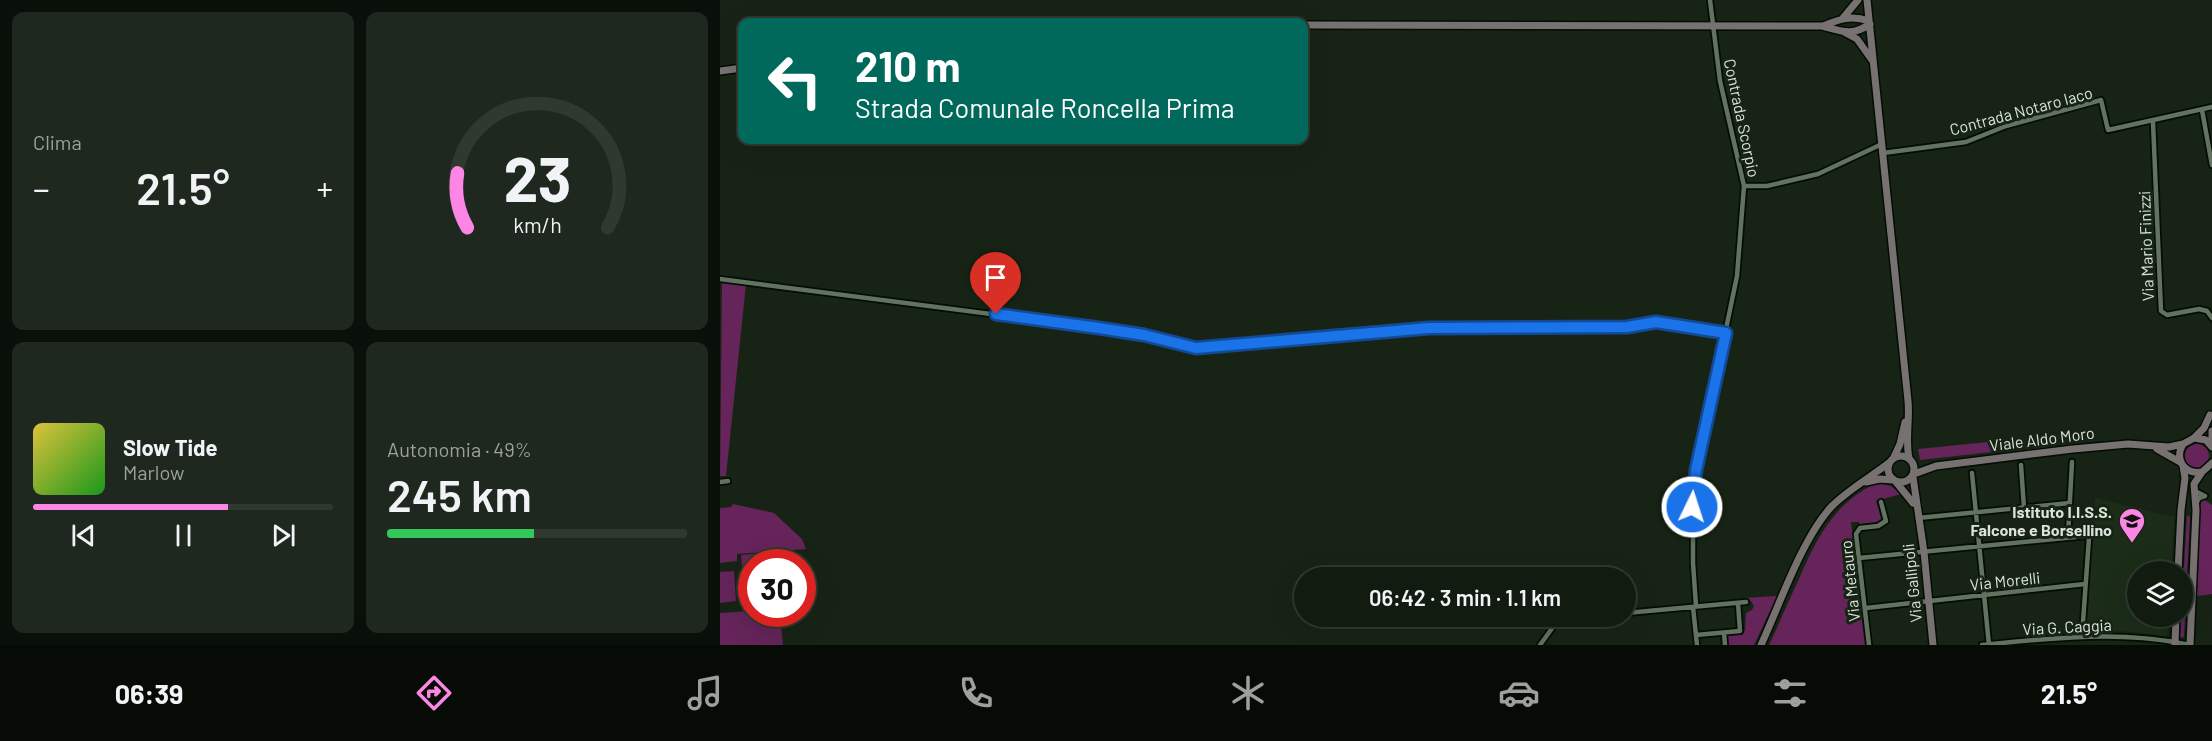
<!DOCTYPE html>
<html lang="it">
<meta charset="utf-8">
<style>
:root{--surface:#111b10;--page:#1e281e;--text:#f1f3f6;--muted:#9ca19f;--line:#303930;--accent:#fc86e4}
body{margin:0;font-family:Barlow,sans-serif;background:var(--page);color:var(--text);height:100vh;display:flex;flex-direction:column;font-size:22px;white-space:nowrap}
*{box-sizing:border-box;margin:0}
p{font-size:20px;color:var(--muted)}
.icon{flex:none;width:33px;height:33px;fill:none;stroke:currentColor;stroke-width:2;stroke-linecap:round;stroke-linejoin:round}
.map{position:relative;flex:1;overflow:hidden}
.details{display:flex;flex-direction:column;gap:12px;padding:12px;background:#090f09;width:720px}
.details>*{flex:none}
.hud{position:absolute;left:18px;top:18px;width:570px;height:126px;border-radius:12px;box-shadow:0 6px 24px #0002,0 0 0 2px var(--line);background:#00695c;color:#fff;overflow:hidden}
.tools{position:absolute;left:1407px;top:561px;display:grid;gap:12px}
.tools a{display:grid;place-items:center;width:66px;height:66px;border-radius:50%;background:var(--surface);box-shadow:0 6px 24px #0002,0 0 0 2px var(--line);font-size:30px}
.speed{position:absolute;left:18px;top:549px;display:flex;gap:12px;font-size:30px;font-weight:700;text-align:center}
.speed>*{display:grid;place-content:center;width:78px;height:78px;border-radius:50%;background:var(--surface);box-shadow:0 6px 24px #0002,0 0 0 2px var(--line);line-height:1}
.speed .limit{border:9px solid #d22;background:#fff;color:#111}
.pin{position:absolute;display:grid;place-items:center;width:51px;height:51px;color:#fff;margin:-62px -26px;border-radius:50% 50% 50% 0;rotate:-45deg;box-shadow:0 0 6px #0007}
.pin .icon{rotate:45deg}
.me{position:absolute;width:66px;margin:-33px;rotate:4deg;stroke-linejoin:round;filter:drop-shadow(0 0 4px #0008)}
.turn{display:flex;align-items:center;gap:21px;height:126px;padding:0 18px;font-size:27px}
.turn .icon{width:78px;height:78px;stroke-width:2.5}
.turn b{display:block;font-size:42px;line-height:51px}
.big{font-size:45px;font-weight:600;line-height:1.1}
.details .card{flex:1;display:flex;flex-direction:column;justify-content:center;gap:9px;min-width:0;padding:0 21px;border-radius:12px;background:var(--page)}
.details .dial{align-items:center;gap:0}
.dial svg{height:156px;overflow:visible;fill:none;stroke:var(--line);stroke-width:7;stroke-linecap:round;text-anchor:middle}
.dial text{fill:var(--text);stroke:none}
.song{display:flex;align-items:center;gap:18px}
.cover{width:72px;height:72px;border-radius:9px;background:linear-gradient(135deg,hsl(50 70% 55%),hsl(120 70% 35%))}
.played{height:6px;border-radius:3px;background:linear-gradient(90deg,var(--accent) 65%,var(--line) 65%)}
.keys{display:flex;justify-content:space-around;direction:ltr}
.heat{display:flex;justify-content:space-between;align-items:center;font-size:33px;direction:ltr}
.charge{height:9px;border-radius:4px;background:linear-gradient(90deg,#34c759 49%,var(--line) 0)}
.details .tiles{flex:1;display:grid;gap:12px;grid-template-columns:repeat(2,1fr)}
.trip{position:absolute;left:574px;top:567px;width:342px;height:60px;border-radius:30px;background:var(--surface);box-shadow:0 6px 24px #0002,0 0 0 2px var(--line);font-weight:600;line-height:60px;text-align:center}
.dock{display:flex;height:96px;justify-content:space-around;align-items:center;background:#070b06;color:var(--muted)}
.dock .icon{width:42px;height:42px}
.dock .selected{color:var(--accent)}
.dock b{font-size:27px;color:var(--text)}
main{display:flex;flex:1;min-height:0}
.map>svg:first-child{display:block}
.built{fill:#1b2d19}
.green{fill:#65245a}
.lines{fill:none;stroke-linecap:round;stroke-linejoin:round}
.street-casing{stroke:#030d02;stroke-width:8}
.secondary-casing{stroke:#030d02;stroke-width:10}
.street{stroke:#627260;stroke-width:4.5}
.secondary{stroke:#777172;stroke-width:7}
.route-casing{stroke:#114b97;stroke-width:15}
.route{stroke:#1a73e8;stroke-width:10}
.labels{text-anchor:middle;stroke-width:6;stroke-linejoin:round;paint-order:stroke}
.street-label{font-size:16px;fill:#dbe4da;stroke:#172415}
.poi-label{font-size:16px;font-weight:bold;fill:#dbe4da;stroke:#172415;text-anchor:end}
</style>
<main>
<section class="details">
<div class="tiles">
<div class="card"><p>Clima</p>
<div class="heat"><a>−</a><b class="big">21.5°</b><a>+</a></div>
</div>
<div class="card dial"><svg viewBox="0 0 100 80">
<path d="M14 69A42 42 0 1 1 86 69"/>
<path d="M14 69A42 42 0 0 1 9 41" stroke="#fc86e4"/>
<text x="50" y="56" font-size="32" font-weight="700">23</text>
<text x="50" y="72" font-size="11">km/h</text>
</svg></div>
<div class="card">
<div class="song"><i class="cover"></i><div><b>Slow Tide</b><p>Marlow</p></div></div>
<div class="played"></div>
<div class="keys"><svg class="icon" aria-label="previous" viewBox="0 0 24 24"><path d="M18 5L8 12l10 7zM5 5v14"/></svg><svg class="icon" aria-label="pause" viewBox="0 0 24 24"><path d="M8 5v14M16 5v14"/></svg><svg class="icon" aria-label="next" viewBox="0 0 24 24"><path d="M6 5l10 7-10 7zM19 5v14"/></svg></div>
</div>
<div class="card"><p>Autonomia · 49%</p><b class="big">245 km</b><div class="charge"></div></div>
</div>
</section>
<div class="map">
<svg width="1492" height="645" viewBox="0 0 1492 645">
<rect width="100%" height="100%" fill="#172415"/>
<path class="built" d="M1375,498L1454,517L1451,571L1418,572V616L1448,617L1447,636L1404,631L1366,632Z"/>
<path class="green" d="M2,281L26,284L6,476H0Z
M1298,439L1299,449L1200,460L1198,449Z
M1465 456a12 12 0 1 1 24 0a12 12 0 1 1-24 0Z
M1163,484L1171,486L1181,494L1156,501L1161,517L1160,522L1140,525L1139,522H1131L1146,645H1049C1059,624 1068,602 1078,581C1094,545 1108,513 1142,491C1149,487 1154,483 1163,484Z
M1483,499L1492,505V594L1478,596H1476L1480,512V502Z
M13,504L54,513L82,539L86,549L17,554V561L0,563V508L11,507Z
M1467,515L1470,517L1464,636L1462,638L1460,636Z
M55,552L56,562H32L31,579L23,580L21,555Z
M14,571L16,601L0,603V572Z
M1057,596L1034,645H1006L1005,634L1025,631L1026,613L1032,610L1034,606L1031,601L1024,598Z
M31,611L32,614H60L63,645H0V613Z"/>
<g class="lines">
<g class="street-casing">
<path id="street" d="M1482,110L1492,165
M1433,122L1441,311L1447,315L1479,309L1487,311L1492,318
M1163,153L1246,142L1286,126L1381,100L1388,130L1492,107
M1024,186H1047L1098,174L1162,144
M0,279L379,328L431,337L469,348L709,328L907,327L936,322L1006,333
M1301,465L1304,508
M1252,473L1269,645
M0,482L8,481
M1475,491L1485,496L1479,498L1477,502
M1198,518L1350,503
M1348,536L1352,462
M1139,558L1366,536L1369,538L1362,636
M976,606L973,563V488L1017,276L1024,186L1000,81L990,0
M973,607L977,645
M1146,608L1365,584
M906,613L1026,602
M1004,633L1005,645
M976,635L1020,631L1018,603
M820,645L838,620L876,616
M1149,645L1136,534L1140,528L1158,526L1166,521L1161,502
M1262,645C1330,638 1402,630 1470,645"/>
</g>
<g class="secondary-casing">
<path id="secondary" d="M1147,0L1188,401C1190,420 1185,440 1189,458
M1123,18L1138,0
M584,25L1102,26C1122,31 1131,37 1150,24
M1103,26C1120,19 1131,15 1149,21
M1124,32L1137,39L1152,60
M0,71L22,68
M1492,431V443
M1474,438L1484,428L1490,415
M1492,447L1486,440L1474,438L1463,444C1454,459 1464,475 1482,472L1492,463
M1437,449L1460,462
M1168 469a13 13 0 1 1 26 0a13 13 0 1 1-26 0Z
M1173,459L1180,444L1185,422
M1194,474L1216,466L1353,449L1408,444L1449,447L1463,444
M1193,477L1204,552L1213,645
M1146,482L1160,479L1173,480
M1176,482L1193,503
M1458,572L1461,510L1465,478L1463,466
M1041,645C1060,604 1082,538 1112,506C1129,489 1151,477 1170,462
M1455,645L1456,616
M1470,645L1476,510L1474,484L1482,472"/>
</g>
<use href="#street" class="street"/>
<use href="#secondary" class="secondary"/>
</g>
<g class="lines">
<g class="route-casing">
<path id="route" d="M276,314L379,328L424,335L476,348L709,328L907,327L936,322L1006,333L976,470L972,507"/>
</g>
<use href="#route" class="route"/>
</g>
<defs>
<g id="school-pin" transform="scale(1.35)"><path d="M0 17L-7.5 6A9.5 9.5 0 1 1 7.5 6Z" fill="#fc86e4" stroke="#172415"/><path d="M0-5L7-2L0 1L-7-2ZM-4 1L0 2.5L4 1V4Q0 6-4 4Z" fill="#111"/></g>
</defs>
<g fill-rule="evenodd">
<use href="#school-pin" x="1412" y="521"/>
</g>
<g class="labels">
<g class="street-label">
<text transform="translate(1301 111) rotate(-15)" y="6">Contrada Notaro Iaco</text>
<text transform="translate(1022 118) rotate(78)" y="6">Contrada Scorpio</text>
<text transform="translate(1426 246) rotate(-92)" y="6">Via Mario Finizzi</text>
<text transform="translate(1322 439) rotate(-7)" y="6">Viale Aldo Moro</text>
<text transform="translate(1130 581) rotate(-96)" y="6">Via Metauro</text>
<text transform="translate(1285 581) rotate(-6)" y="6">Via Morelli</text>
<text transform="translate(1192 583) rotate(-96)" y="6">Via Gallipoli</text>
<text transform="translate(1347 627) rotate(-3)" y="6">Via G. Caggia</text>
</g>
<g class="poi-label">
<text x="1392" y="518">Istituto I.I.S.S.<tspan x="1392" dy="18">Falcone e Borsellino</tspan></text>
</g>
</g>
</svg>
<div class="tools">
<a><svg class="icon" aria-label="layers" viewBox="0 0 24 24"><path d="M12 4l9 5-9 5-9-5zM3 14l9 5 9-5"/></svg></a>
</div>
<div class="speed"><div class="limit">30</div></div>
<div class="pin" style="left:276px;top:314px;background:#d93025"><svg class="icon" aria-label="arrive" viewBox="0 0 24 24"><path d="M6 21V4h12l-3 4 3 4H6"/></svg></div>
<svg class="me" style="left:972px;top:507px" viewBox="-20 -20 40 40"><circle r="17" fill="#1a73e8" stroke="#fff" stroke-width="3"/><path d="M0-11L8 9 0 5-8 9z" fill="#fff"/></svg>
<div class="trip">06:42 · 3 min · 1.1 km</div>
<div class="hud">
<div class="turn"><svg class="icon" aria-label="left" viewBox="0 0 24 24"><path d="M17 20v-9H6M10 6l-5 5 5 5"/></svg><div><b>210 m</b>Strada Comunale Roncella Prima</div></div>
</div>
</div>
</main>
<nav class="dock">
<b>06:39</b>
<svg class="icon selected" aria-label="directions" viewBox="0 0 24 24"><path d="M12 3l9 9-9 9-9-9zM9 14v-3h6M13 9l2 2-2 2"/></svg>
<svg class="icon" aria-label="music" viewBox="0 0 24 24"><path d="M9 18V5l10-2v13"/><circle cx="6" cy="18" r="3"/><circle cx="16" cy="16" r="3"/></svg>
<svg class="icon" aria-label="phone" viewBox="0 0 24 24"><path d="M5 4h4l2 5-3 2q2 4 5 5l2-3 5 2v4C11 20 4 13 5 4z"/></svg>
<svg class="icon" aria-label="climate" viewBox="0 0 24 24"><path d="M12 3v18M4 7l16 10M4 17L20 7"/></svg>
<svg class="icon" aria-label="car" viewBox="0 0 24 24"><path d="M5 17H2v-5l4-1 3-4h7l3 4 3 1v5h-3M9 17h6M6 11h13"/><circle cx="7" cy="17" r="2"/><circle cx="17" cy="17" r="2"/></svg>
<svg class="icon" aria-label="filters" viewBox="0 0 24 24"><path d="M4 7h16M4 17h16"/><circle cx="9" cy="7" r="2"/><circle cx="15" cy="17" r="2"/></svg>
<b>21.5°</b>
</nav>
